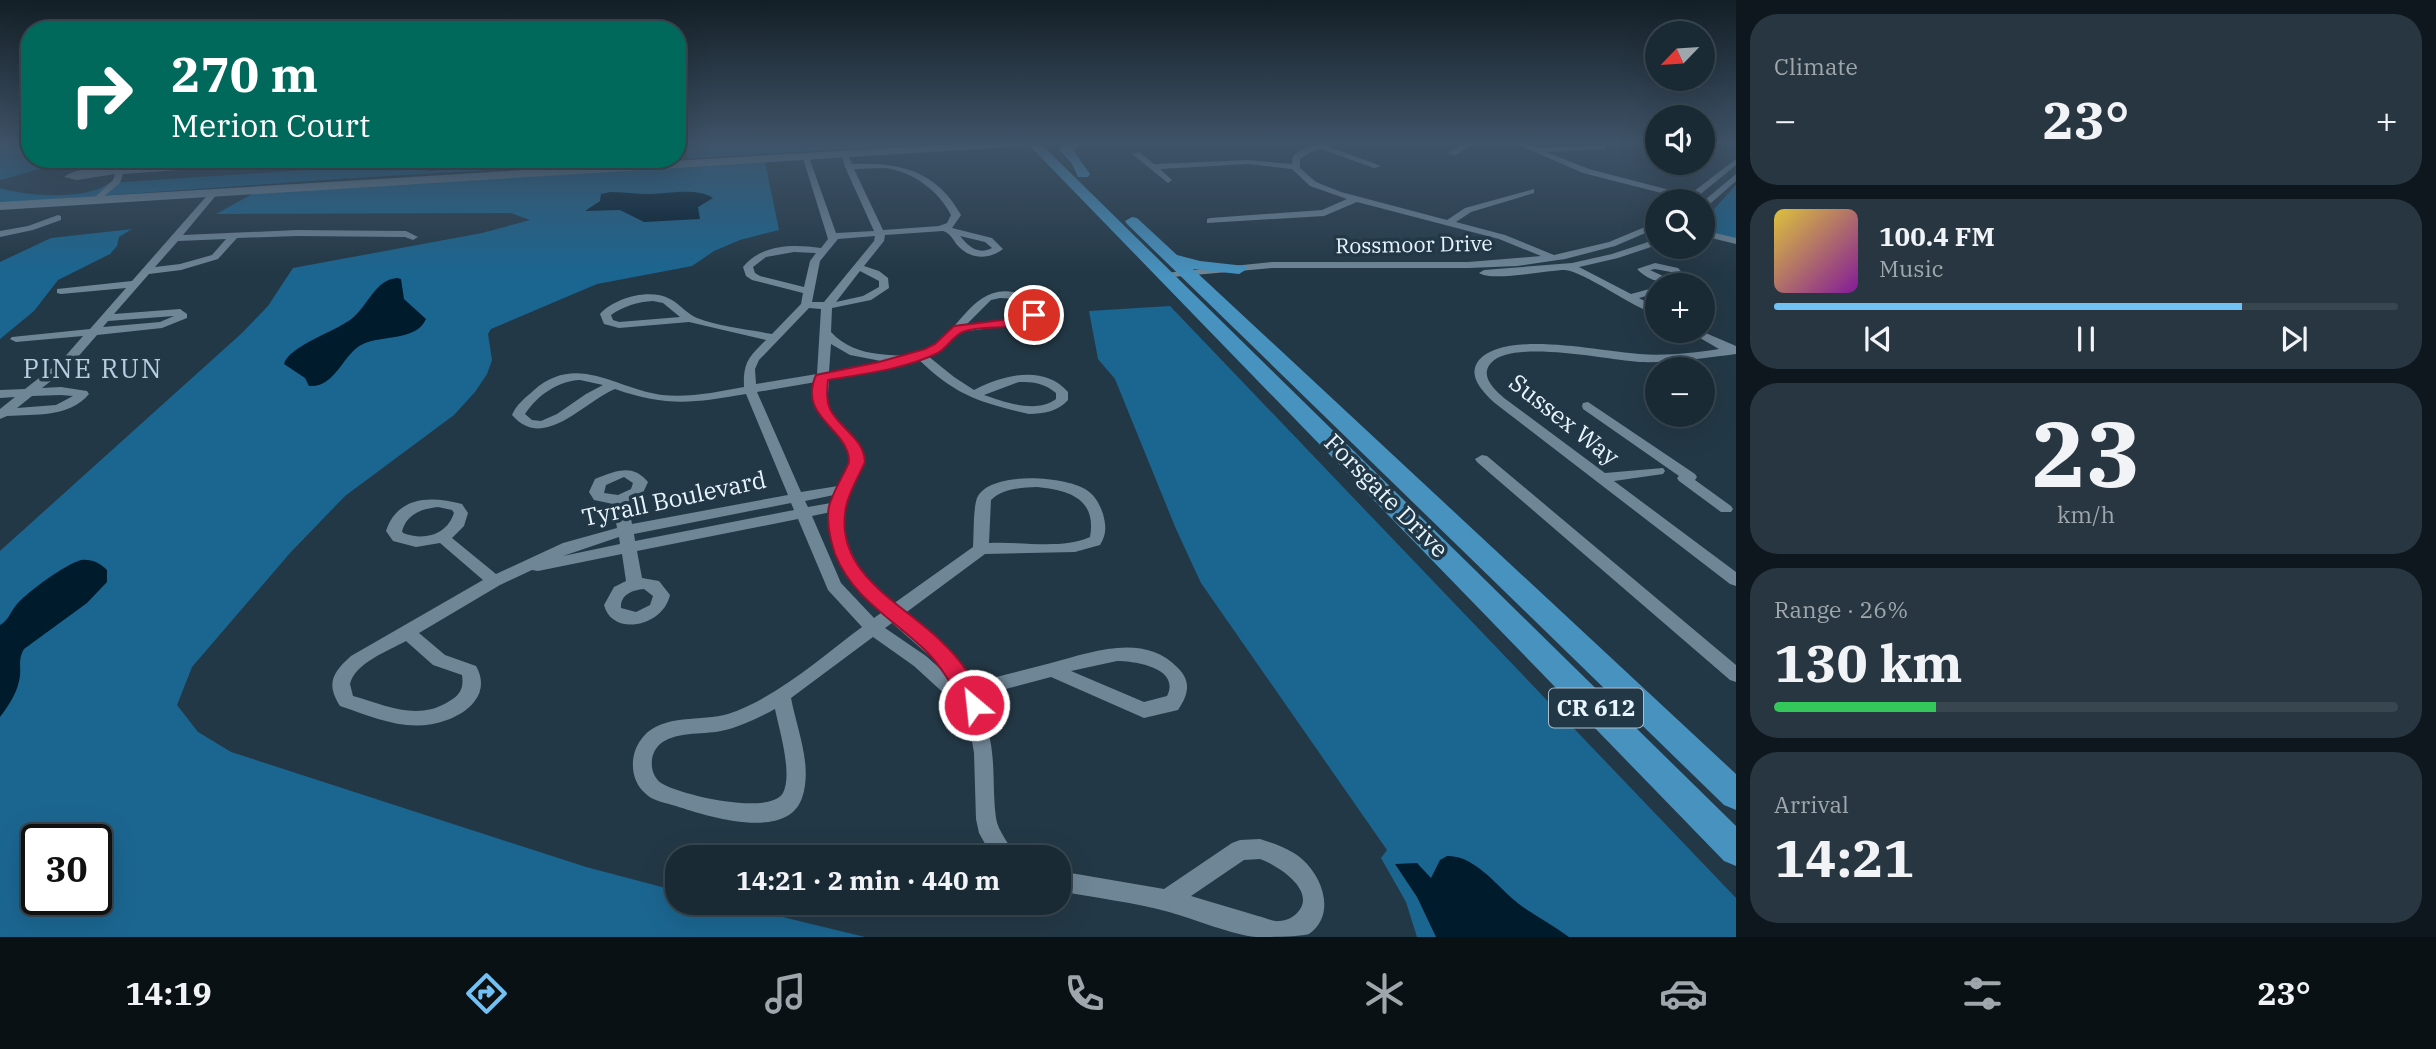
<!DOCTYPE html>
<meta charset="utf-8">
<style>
:root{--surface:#1a2a34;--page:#273640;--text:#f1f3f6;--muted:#9fa7ac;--line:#38464f;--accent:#72c1f5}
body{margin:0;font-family:"IBM Plex Serif",serif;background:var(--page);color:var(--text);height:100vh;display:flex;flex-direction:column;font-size:26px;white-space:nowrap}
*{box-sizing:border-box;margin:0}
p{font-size:23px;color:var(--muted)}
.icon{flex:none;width:38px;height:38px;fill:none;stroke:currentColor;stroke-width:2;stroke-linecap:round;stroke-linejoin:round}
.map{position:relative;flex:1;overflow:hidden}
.drawer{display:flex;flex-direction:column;gap:14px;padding:14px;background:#0e171d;width:700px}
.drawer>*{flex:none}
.top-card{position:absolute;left:21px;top:21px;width:665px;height:147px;border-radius:28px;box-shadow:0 7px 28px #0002,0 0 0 2px var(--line);background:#00695c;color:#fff;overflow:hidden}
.needle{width:46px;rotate:245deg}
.tools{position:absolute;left:1645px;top:21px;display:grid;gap:14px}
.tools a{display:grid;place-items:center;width:70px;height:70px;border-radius:50%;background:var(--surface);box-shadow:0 7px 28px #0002,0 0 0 2px var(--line);font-size:35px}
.speed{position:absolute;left:21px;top:824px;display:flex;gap:14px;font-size:35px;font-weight:700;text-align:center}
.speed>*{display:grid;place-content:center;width:91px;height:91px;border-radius:50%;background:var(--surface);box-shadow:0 7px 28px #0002,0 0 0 2px var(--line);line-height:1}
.speed .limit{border:4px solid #111;border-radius:10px;background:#fff;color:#111}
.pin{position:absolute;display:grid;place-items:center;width:60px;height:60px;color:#fff;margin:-30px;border:4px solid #fff;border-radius:50%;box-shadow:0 2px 7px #0007}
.me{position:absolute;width:77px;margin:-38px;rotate:332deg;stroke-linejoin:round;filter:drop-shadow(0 0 5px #0008)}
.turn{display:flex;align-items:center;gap:24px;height:147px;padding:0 35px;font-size:32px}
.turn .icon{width:91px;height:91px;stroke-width:2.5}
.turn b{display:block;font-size:49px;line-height:60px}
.big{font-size:52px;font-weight:800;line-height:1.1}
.drawer .widget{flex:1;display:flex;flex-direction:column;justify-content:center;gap:10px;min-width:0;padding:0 24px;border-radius:28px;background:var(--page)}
.drawer .dial{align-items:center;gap:0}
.dial b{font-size:91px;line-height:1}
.song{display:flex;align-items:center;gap:21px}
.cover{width:84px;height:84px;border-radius:10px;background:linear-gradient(135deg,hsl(50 70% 55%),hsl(290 70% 35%))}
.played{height:7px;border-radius:4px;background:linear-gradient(90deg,var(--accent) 75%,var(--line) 75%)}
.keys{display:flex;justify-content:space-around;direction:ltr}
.heat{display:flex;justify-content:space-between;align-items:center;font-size:38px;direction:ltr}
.charge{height:10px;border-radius:5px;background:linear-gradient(90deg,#34c759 26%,var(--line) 0)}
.trip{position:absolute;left:665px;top:845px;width:406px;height:70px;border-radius:28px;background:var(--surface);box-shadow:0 7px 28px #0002,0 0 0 2px var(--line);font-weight:800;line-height:70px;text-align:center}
.dock{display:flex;height:112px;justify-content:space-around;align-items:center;background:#0a1115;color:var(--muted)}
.dock .icon{width:49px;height:49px}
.dock .current{color:var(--accent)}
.dock b{font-size:32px;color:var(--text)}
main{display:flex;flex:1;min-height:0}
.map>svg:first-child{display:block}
.green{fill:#1b6691;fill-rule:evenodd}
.water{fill:#001b2c}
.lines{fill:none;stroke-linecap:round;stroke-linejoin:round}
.minor{fill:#6f8697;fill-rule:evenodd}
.tertiary{fill:#6f8697;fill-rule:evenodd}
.primary{fill:#4792bf;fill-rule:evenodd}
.route{fill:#e11d48;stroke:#92132f;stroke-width:2}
.labels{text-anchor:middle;stroke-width:7;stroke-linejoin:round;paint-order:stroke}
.far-street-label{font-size:21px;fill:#e8f5fe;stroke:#233846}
.shield{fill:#233846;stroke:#adbcc7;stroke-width:2}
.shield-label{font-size:23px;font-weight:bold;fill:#e8f5fe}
.street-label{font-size:24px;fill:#e8f5fe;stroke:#233846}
.neighbourhood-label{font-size:26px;letter-spacing:2px;fill:#b7cfe1;stroke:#233846}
</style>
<main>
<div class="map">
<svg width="1736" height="937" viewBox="0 0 1736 937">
<rect width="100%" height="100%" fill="#233846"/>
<path class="green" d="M0,143H30V159H75L0,180Z
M687,143H946L677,159L687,158Z
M674,159L337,179L0,203V188C26,196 87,201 109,183L398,164L429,171Z
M765,162L779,230L740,240L714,251L692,266L597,284L491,329L488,334L492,360L487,374L475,392L454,415L345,496L290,553L192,667L177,705L198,732L231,752L586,867L677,891V903H725L865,937H0V551L242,333L268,306L293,268L482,233L530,220L511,213L216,214L254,193ZM37,840H96V900H37Z
M1736,185V239L1703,230V221Z
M132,229L119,237L117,246L110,254L58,280L34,311L0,339V262L51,238Z
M1170,306L1736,898V937H1417L1406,902L1381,858L1387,850L1201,583L1176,529L1115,379L1098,359L1089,311Z"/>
<path class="water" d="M610,192C623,192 637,194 650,194C669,194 696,187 713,198L698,207L700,219L644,222L620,210L585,211L600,201L601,194Z
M397,278L401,279L404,299L426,319C417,341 381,335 363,344C342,354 336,388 309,386L305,378L284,364C288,347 335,331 350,320C368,307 374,280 397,278Z
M81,560C92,559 100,563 107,570V582L87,603L24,649C18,659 21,666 20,676C18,692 9,705 0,717V625C9,620 10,612 17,604C29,591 64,565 81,560Z
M1447,856C1477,855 1500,891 1523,907C1538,917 1554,926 1569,937H1436L1417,897L1395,864L1417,863L1431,878L1440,860Z"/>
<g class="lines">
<path class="minor" d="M1327,143H1341L1330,147L1381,166L1374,168L1321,149L1309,153L1300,159V168L1316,182L1341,192L1447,220L1465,208L1534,189V193L1471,212L1456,222L1505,235L1554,255L1609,242L1657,222V228L1615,246L1565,259L1517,266L1468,268H1272L1161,278V274L1165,273L1272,262H1468L1541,256L1499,239L1357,202L1324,216L1207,223V219L1210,218L1322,210L1347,199L1310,186L1292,169L1248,164L1160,169L1172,180L1168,183L1132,154L1139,152L1154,164L1248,160L1292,164L1293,156L1303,149Z
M1465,143H1475L1455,155L1448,153Z
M1514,143H1526L1537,148L1606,145V149H1603L1546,152L1589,169L1689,195L1736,159V165L1697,197L1706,199L1736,174V181L1703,210V201H1684L1685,199L1583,173Z
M841,153H847L852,164C899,162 936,170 961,215L952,228L992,238L1003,249C990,259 972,260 959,247C953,241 952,234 943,231L885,235L884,241L864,266L879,271L888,278L889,288L871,300L832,308L831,332C844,346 860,352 879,354C896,356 910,357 926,349C959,335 971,285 1013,292C1025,294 1033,299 1040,308L1038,317L1021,324L960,332L944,348L928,356L954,377L974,390C1003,375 1044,364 1068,392V400C1059,411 1043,414 1029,414C978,402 957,396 918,359L829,380L827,407L860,446L864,462C858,475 850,488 846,502C837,544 863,578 893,604L973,547C974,535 973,509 977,498C989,470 1068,476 1088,491C1096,497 1100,505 1103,514C1106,525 1107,534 1100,545L1075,552L985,554L904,614L944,648L973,683C999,676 1025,670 1051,663C1092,652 1144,632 1178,668C1192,682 1188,695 1178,710L1144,718L1051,677L980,696L983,710L982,713C998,752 991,778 996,818C998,832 1010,844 1016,858H993L979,833L976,819L974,753L971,735L961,709L914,666L873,637L791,698C797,730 813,766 802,798C787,842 706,816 676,806C666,803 653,801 646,794C629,780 629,753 643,737C663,713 702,722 728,714C778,697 820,658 862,627L828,590L798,519L637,551L642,578L659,581L670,595C663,627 612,637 604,605L614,587L626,581L622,554L538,571L532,570L500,585L419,633L445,655L476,666C483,678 483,691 474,702C468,710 456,717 447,720C409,734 376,718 340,706C326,684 332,673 351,656L483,580L440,543L416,547L393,541L386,531C398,495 432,496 462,504L468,513L464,526L452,538L496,574L563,543L617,528L613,504L594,500L589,492L595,479C616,471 632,463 648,482L642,495L628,502L632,524L788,495L746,394C694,403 666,407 615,389C583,402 544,452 512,415C516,405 525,398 533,391C577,352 615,389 662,395C689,398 717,392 744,387C743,362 749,357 766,340L689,322L619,328L604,324L600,314C615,298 649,288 670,299C680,304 687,314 697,318C720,327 747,329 772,334L801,304L803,293L752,280L746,276L743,267C762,244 793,244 821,248L828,239L802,155L809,157L836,233L874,231L845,167ZM885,168C912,171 939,191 951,215L947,223L939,226L883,230L854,169ZM875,236L874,241L824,302H812L820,261L838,239ZM960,236L985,242L992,248C978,255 969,247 960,236ZM794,252L816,253L810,261L804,287L760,276L755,273L753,267L766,257ZM860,271L879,281V287L863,296L836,302ZM1000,298C1012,298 1021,300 1029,309V313L1019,318L967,324L991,300ZM653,301L663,303L680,317L619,322L613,320L611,315C624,306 637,302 653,301ZM809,308L821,309L817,374L756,384L755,369L759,360ZM831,344L850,355L881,361L829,372ZM580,380L603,385L586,394L557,414L541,421L532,420L525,414C537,396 557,381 580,380ZM816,382L815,407L846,446L850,462L838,486L801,492L757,392ZM1019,382C1034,382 1044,383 1056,393V399C1037,414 1004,402 984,395ZM624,477L633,483L631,489L618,495L604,493L606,485ZM1037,487C1068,490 1097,498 1090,537C1062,550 1019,541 989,543L991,500C1003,488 1020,488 1037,487ZM834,495L831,503L808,507L805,501ZM791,503L794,510L635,541L634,534ZM438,507L452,510L454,513C447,535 424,541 403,533L402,531C407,514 421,509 438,507ZM831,512C830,558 848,583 881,613L874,618L841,583L812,516ZM619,537L620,544L563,556ZM644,589L653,596L650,605L636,612L621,608C620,595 632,590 644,589ZM892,623L932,658L945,673L926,656L885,628ZM406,641L433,665L462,675C464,689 460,695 448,702C417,721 385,705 353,696L350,684C355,663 388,651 406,641ZM1117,661C1135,661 1181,668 1167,696L1144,702L1071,671ZM775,709C779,729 793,774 783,793C769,816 680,795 661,783C649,774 649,755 659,745C675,731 701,735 721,731C740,727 758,718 775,709Z
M123,159H132L125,169L257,159H310L306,161L123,174L120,183L96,203L92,200L113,180L115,174L77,180L64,177C80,165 97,171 116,169Z
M211,191L218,193L183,235L297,230L406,231L418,237L413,240L405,237L297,236L237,238L218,259L181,270L149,274L114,314L180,309L187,314V318L162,328L97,335L70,366L42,388L61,387L87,391L89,394C69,418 35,414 7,416L0,419V409L15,397L0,398V390L25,389L62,360L83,336L16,342L10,339L12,337L90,329L126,288L61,294L57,293V289L132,281ZM226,239L212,255L180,264L155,267L178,241ZM174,316L160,322L103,327L108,321ZM61,395L73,396L56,405L17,408L32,396Z
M58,215L61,216V220L33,230L0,237V231L28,226Z
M1703,230L1736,238V244L1703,236Z
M1657,239V245L1618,258L1579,267L1631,294L1657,287V293L1639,298L1657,308V315C1636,309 1581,270 1565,270C1546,270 1493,282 1479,273L1484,270L1572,263L1612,254Z
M1655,263L1678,268L1687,278C1672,288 1649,282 1637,269ZM1655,269L1671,272L1675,277L1663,276L1650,270Z
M1688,331H1701L1736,346V354C1704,358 1671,363 1639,362C1608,360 1512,339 1491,363C1479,376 1495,390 1504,398L1605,473L1663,468L1665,471L1663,474L1614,481L1736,572V586L1730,584L1496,404C1485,394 1468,378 1477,363C1500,328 1602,352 1639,354C1665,356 1693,353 1719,349Z
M1588,402L1695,474L1697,477L1695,480L1731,506L1733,509L1731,512H1721L1679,481L1677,478L1679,476L1583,409L1582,406L1583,403Z
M1482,455L1487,456L1736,665V682L1730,680L1477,462L1475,459Z
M1260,839C1275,844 1291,849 1303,860C1323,878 1336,915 1309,934C1300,937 1268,937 1256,937C1233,935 1194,919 1169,912C1133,902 1095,898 1059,891V871L1164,889L1232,843L1240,840ZM1260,859C1277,865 1317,890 1298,912C1294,917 1286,921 1279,921C1273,922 1264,917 1258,916C1236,909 1213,903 1191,896L1244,860Z"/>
<path class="tertiary" d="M969,143H1032L1027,146L0,210V202Z"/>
<path class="primary" d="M1027,143H1040L1736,826V866L1724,861Z
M1068,143H1085L1073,150L1090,174L1088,177H1078L1072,164L1059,149Z
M1132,217L1137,218L1177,255L1200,261L1245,266L1247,269L1239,274L1193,269L1736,774V810L1724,805L1127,224L1125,221Z"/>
</g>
<linearGradient id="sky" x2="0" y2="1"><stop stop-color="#131f26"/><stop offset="0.52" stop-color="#3f5368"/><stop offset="1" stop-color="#3f5368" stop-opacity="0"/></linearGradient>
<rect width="1736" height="275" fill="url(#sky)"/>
<path class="route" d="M1034,311L1040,315C1020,335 987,322 963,332C953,336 947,348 938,353C905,369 864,374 828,380C827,390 826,400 830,409C840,429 864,438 865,462C859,476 849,492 846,507C833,573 902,603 940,640C958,657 977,681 984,705L981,711L974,714L966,711C955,690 943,668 925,650C892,618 853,599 835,554C830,539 826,522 829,506C833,492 843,476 849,462C849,428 797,418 816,375L879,362L925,349L935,344L954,326L1018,318Z"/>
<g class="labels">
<g class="far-street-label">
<text transform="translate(1414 245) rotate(-1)" y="7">Rossmoor Drive</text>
</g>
<rect class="shield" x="1549" y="688.5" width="94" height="39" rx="5"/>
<g class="shield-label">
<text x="1596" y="716">CR 612</text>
</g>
<g class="street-label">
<text transform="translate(1564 420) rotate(38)" y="8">Sussex Way</text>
<text transform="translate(1386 496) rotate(45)" y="8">Forsgate Drive</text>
<text transform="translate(674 499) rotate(-12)" y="8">Tyrall Boulevard</text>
</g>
<g class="neighbourhood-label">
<text x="93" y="378">PINE RUN</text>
</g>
</g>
</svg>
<div class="tools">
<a><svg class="needle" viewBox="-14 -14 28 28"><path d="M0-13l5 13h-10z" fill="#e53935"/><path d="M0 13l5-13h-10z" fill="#9fa7ac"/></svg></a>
<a><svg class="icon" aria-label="sound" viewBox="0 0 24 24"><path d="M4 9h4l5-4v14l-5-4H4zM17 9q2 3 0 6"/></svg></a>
<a><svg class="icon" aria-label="search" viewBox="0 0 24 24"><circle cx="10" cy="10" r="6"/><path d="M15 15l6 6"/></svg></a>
<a>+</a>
<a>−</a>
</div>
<div class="speed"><div class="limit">30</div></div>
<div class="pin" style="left:1034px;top:315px;background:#d93025"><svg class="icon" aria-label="arrive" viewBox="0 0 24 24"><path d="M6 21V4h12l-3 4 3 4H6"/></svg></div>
<svg class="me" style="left:974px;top:705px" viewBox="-20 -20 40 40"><circle r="17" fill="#e11d48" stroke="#fff" stroke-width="3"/><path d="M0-11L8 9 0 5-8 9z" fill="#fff"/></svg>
<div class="trip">14:21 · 2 min · 440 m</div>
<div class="top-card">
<div class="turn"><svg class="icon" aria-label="right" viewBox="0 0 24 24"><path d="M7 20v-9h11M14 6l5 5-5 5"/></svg><div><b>270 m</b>Merion Court</div></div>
</div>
</div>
<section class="drawer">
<div class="widget"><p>Climate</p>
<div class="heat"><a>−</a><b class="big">23°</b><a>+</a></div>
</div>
<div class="widget">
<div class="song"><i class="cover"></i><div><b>100.4 FM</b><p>Music</p></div></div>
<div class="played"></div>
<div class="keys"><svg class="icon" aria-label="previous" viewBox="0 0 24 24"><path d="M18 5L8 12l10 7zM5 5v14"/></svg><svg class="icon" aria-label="pause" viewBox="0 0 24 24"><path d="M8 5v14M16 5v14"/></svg><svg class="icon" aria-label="next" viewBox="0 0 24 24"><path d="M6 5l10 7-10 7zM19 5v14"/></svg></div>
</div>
<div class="widget dial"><b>23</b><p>km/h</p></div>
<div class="widget"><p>Range · 26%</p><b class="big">130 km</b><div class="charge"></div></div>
<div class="widget"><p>Arrival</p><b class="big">14:21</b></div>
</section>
</main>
<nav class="dock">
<b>14:19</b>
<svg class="icon current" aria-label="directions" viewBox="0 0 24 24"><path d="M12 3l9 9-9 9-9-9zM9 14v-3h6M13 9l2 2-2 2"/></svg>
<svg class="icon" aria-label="music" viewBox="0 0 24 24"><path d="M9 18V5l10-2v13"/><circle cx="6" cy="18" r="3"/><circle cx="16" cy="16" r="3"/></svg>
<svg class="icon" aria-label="phone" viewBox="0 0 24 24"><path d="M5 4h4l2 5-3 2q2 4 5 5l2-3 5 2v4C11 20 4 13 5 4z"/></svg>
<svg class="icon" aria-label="climate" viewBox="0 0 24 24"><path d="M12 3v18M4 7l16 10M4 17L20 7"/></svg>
<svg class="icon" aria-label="car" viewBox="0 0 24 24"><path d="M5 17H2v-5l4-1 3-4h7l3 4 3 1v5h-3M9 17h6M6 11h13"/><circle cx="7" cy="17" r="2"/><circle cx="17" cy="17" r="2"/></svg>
<svg class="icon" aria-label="filters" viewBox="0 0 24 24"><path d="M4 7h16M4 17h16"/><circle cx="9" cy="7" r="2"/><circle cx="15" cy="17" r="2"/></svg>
<b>23°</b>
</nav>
